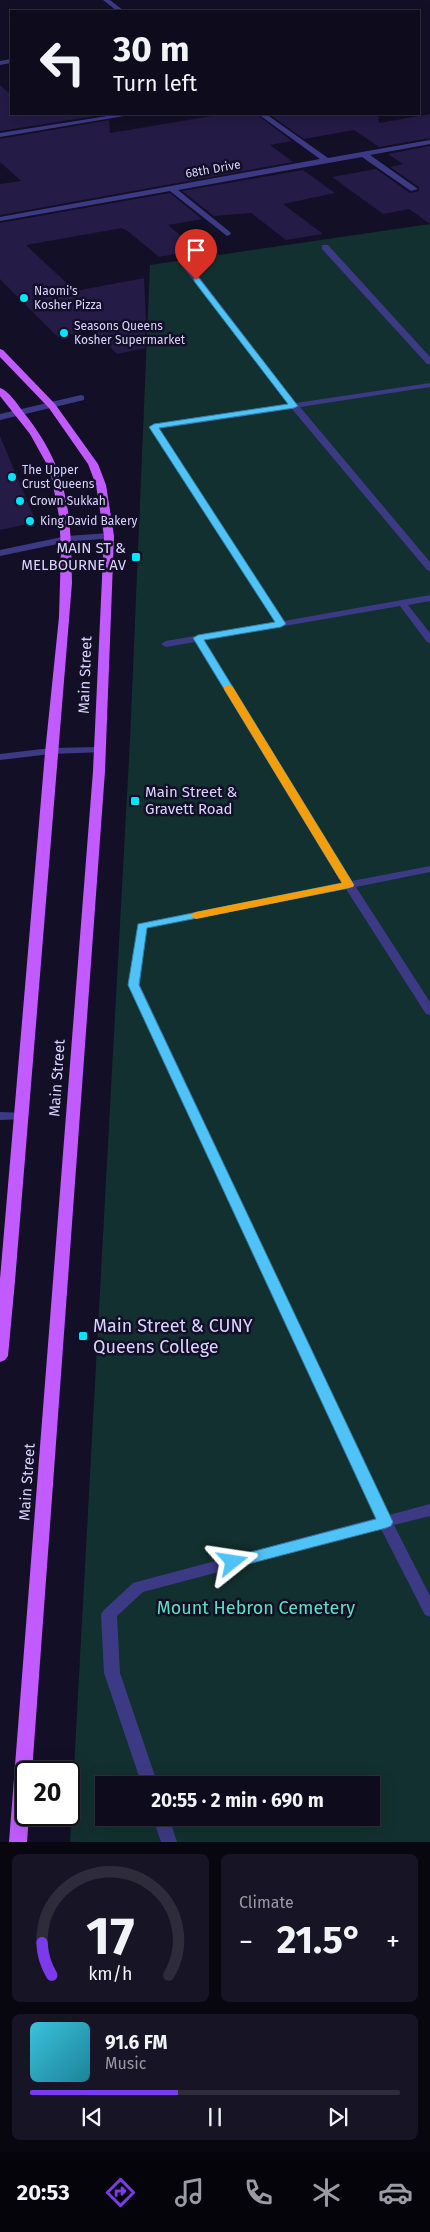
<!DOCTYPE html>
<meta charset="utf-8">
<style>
:root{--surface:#0e0b1c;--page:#171425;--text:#f1f3f6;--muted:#9b9ba3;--line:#2e2b3b;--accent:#7c3aed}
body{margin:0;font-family:"Fira Sans",sans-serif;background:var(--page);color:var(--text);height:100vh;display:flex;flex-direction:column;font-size:19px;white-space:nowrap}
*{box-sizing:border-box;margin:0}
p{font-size:16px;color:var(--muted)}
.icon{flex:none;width:28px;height:28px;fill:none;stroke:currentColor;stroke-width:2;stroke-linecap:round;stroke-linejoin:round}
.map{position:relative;height:1842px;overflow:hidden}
.drawer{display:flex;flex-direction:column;gap:12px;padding:12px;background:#08060f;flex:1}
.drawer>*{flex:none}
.guide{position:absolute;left:10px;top:10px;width:410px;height:105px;border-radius:0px;box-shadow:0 5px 20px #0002,0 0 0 1px var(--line);background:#0e0b1c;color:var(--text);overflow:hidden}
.speed{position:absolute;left:15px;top:1761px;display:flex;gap:10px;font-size:25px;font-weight:700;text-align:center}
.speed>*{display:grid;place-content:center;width:65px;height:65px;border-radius:50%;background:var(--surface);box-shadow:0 5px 20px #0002,0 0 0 1px var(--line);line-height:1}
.speed .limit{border:2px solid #111;border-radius:8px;background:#fff;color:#111}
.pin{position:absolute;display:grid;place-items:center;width:42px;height:42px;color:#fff;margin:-51px -21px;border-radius:50% 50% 50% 0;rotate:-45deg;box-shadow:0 0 5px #0007}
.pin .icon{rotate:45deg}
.me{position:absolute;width:55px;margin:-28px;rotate:75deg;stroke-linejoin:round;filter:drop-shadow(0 0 4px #0008)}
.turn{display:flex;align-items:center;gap:18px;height:105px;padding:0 20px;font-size:22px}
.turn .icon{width:65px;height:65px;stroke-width:2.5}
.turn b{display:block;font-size:35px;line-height:42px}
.big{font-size:38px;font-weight:700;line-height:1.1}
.drawer .widget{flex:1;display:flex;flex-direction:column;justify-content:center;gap:8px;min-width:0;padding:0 18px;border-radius:8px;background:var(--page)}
.drawer .dial{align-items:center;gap:0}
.dial svg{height:130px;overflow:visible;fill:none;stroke:var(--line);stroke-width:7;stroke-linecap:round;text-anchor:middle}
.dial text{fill:var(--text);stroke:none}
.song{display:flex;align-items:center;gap:15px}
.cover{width:60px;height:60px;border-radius:8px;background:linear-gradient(135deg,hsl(190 70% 55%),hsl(190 70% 35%))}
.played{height:5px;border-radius:2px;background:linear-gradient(90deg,var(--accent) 40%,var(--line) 40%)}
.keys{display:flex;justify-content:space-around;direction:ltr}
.heat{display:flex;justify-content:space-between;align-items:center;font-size:28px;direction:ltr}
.drawer .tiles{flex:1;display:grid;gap:12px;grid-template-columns:1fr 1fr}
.widget:last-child{grid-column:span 2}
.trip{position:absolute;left:95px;top:1776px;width:285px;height:50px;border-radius:0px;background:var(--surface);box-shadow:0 5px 20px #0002,0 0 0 1px var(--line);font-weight:700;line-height:50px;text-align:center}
.menu{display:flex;height:80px;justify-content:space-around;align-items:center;background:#06040b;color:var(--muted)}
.menu .icon{width:35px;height:35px}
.menu .current{color:var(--accent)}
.menu b{font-size:22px;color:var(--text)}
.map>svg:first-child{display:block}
.green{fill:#12302f;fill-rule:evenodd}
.building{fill:#241b47}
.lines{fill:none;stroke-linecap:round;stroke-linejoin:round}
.service{fill:#3d3a85;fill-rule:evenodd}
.minor{fill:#3d3a85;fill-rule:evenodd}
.primary{fill:#c25bff;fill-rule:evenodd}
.route{fill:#4fc3f7;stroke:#337fa1}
.slow{fill:#f59e0b}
.poi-dot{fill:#00e5ff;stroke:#130f26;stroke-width:2}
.labels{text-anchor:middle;stroke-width:5;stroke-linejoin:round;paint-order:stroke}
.far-street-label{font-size:12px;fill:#d9d4ff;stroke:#130f26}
.far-poi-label{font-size:12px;fill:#d9d4ff;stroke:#130f26;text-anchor:start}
.poi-label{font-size:15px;fill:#d9d4ff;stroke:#130f26;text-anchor:end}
.street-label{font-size:15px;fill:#d9d4ff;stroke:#130f26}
.near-poi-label{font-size:18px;fill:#d9d4ff;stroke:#130f26;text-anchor:start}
.near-park-label{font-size:18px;fill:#5fe0c0;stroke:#130f26}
</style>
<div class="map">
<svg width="430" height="1842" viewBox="0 0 430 1842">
<rect width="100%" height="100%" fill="#130f26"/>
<path class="green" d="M430,224V1842H70L130,740L150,265ZM104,1785H371V1818H104Z"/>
<path class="building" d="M0,85L11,95V114H108L0,131Z
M224,114H256L292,141L270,145L293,162L0,215V184L21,181L0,162V139L109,120L110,133Z
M269,114H378L379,123L430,114V138L379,147L354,130L304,139Z
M430,146V224L409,209L383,214L332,177L376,169L410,193L419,191V187L390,167L403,164L388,154Z
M303,170L335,193L283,204L323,234L286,240L251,213L214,216L182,191Z
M170,193L202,219L168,225L198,250L159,257L129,232L122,228L26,245L75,291L144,278L146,320L145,348L117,354L93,330L58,337L0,279V223Z
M0,436L36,522L0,530Z"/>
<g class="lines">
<path class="service" d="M322,245H328L430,357V364H427L322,249Z
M182,262H188L296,403L430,383V387L300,407L430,562V571L427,570L292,409L159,429L284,621L430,595V601L408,605L430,633V643L427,642L400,606L204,640L352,881L430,866V872L356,887L430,1002V1015L426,1014L346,889L147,928L140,985L389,1515L430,1504V1516L394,1525L430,1596V1617L425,1615L381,1529L143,1592L117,1616L120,1673L158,1785H142L104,1673L101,1614L104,1610L133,1583L376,1518L128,985L138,924L342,883L195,642L166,647L161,644L166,641L275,622L150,427L154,424L288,404L182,266Z
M0,1112L26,1113L28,1116L26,1119L0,1120Z
M153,1818H169L177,1842H161Z"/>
<path class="minor" d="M103,0H110L124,11H117Z
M11,59V63L0,65V61Z
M120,114H136L0,137V133Z
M258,114H266L328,158L430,140V144L370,155L418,189L411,191L362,157L178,190L230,232L231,234L227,236L170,191L0,221V217L320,159Z
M81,395L84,396V400L0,420V414Z
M109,533L113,534V538L67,542L0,556V550L67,536Z
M100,747L106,750L104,752L51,754L0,760V754L51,748Z"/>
<path class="primary" d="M0,349L3,350L55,404L98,464L106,485L114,536L105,771L32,1772H26V1815H29L27,1842H9L93,771L104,536L96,485L88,464L49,408L0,357Z
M0,388C9,391 18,405 24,413C69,469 71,513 72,583L15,1281L8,1356L5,1360L0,1362V1279L45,753L59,617L61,549L59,516L50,470L30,434L0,396Z"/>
</g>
<path class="route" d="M194,278H199L298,406L294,408L159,428L286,624L281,627L204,640L354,885L349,888L147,928L139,985L393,1522L391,1526L386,1528L233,1568L228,1566L226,1562L228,1558L376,1519L128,985L138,924L342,883L193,638L198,635L275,622L149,427L154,424L288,404L194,281Z"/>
<path class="slow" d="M225,686H232L234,689L354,885L353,887L196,919L190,915L196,912L342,883L224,689Z"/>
<g class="poi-dot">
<circle cx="24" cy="298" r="5"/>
<circle cx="64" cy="333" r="5"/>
<circle cx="12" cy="477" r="5"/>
<circle cx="20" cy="501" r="5"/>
<circle cx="30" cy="521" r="5"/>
<rect x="131" y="552" width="10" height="10" rx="2.5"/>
<rect x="130" y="796" width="10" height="10" rx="2.5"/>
<rect x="78" y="1331" width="10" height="10" rx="2.5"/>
</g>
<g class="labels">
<g class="far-street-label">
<text transform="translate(213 169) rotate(-10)" y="4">68th Drive</text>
</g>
<g class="far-poi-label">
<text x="34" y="295">Naomi's<tspan x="34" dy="14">Kosher Pizza</tspan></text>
<text x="74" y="330">Seasons Queens<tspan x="74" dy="14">Kosher Supermarket</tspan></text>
<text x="22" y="474">The Upper<tspan x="22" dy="14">Crust Queens</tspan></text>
<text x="30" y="505">Crown Sukkah</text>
<text x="40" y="525">King David Bakery</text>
</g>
<g class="poi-label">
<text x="126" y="553">MAIN ST &amp;<tspan x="126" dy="17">MELBOURNE AV</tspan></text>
<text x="145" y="797" text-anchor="start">Main Street &amp;<tspan x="145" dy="17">Gravett Road</tspan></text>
</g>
<g class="street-label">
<text transform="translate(85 675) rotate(-88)" y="5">Main Street</text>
<text transform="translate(57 1078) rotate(-86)" y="5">Main Street</text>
<text transform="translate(27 1482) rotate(-86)" y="5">Main Street</text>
</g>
<g class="near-poi-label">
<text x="93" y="1332">Main Street &amp; CUNY<tspan x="93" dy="21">Queens College</tspan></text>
</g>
<g class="near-park-label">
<text x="256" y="1614">Mount Hebron Cemetery</text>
</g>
</g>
</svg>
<div class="speed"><div class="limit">20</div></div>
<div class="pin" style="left:196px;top:280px;background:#d93025"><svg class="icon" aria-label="arrive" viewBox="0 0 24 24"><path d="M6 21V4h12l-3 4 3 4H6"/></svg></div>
<svg class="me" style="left:233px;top:1562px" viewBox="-20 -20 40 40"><path d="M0-17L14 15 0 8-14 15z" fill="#4fc3f7" stroke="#fff" stroke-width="4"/></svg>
<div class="trip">20:55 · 2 min · 690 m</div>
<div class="guide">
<div class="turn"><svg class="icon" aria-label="left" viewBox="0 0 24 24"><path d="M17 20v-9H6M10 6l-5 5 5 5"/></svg><div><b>30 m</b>Turn left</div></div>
</div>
</div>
<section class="drawer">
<div class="tiles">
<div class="widget dial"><svg viewBox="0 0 100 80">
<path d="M14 69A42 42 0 1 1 86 69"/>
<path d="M14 69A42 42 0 0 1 8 49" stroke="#7c3aed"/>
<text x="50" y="56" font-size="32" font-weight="700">17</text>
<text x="50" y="72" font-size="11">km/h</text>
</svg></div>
<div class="widget"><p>Climate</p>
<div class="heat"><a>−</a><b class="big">21.5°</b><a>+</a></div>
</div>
<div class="widget">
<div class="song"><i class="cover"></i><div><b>91.6 FM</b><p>Music</p></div></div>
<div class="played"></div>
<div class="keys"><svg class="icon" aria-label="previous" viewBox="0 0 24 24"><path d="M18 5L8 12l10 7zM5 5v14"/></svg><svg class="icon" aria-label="pause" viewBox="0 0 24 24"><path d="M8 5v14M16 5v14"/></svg><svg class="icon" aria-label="next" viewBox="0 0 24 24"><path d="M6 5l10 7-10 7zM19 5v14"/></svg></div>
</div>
</div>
</section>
<nav class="menu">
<b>20:53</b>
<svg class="icon current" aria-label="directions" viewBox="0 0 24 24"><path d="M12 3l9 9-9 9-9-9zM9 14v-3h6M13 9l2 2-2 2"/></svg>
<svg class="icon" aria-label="music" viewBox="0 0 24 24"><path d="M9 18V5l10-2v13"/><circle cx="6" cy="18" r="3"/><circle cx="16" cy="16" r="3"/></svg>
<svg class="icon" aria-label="phone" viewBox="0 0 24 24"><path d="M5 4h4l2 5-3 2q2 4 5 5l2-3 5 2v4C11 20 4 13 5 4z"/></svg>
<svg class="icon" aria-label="climate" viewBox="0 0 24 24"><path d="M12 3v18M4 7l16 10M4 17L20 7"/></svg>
<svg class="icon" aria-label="car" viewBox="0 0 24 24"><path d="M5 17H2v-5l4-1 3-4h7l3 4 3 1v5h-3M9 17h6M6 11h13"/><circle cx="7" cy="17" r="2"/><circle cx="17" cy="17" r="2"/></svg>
</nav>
